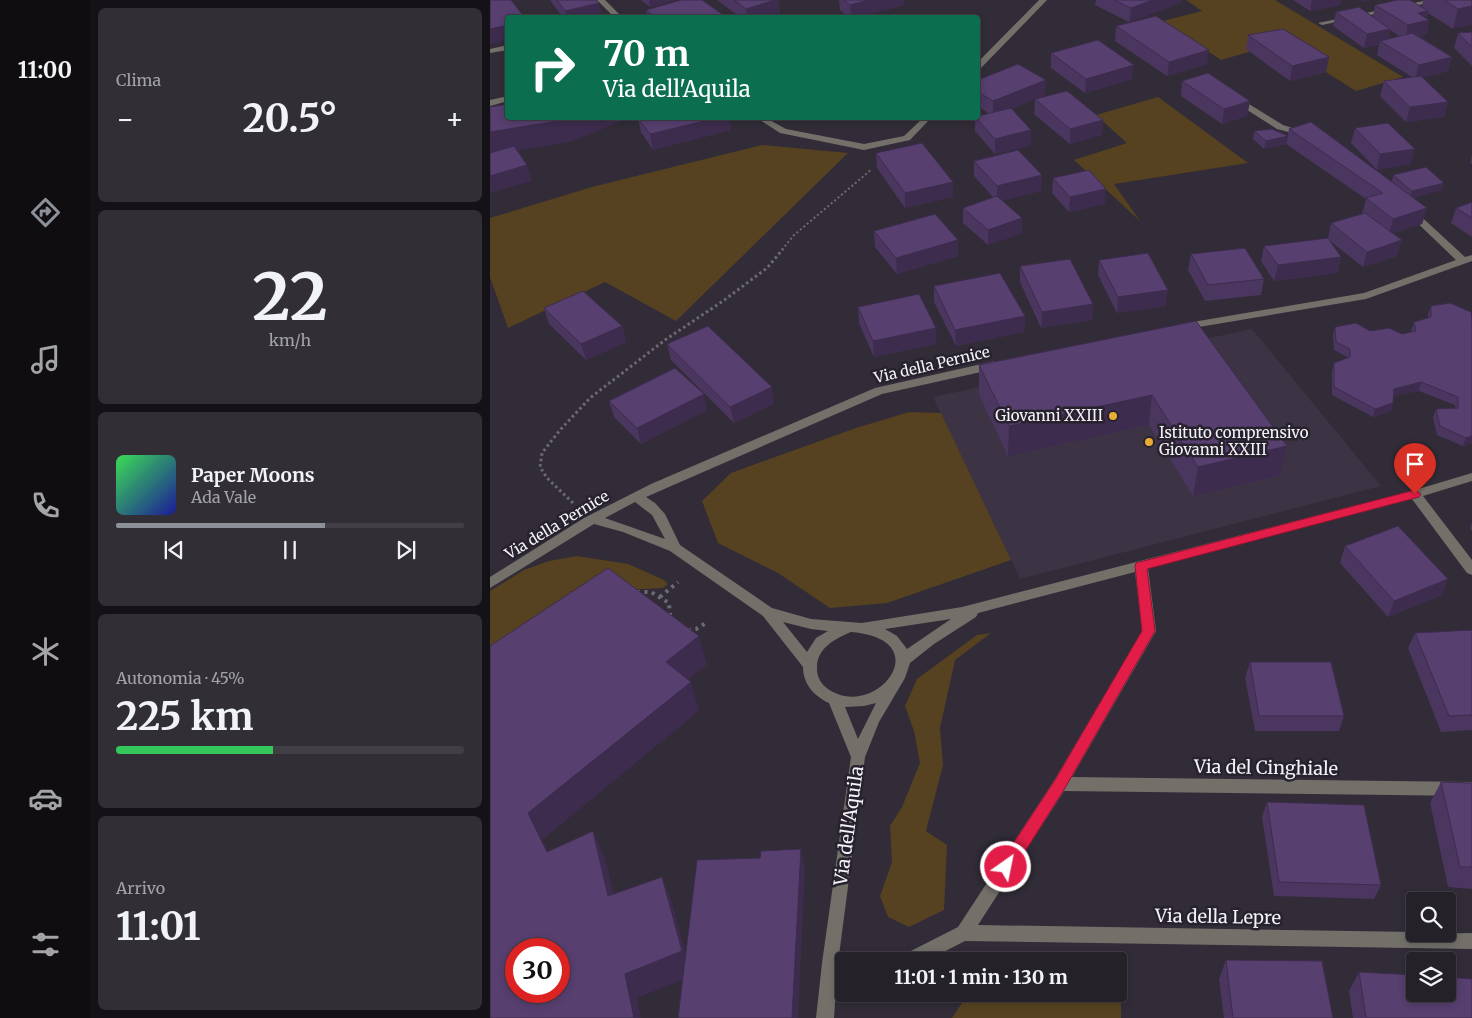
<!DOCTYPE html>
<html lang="it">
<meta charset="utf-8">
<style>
:root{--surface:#252129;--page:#312e35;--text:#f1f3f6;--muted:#a3a3a8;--line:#423e46;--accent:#8c9099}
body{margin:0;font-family:Merriweather,serif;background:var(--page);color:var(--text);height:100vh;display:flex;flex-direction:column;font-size:19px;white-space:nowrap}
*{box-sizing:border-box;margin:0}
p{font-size:16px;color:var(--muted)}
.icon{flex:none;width:28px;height:28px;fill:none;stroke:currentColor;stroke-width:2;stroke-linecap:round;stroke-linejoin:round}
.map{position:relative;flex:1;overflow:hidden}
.details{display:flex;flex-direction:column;gap:8px;padding:8px;background:#141217;width:400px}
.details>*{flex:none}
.banner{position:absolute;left:15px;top:15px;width:475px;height:105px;border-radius:5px;box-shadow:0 2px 8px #0003,0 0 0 1px var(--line);background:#0b6e4f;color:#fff;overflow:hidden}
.controls{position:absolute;left:916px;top:892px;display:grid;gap:10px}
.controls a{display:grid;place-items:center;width:50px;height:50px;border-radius:5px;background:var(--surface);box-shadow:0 2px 8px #0003,0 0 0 1px var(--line);font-size:25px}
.speed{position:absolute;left:15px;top:938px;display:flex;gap:10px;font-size:25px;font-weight:700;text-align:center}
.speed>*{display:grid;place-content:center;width:65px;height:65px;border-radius:50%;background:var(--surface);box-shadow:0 2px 8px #0003,0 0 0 1px var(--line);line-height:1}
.speed .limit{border:8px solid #d22;background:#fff;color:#111}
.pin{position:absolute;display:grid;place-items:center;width:42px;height:42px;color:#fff;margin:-51px -21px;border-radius:50% 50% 50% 0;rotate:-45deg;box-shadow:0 0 5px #0007}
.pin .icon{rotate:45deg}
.me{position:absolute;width:55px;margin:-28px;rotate:33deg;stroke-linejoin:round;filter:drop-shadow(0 0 4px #0008)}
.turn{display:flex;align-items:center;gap:18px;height:105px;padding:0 15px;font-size:22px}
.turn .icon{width:65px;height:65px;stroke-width:2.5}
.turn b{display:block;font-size:35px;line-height:42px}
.big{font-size:38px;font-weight:700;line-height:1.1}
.details .card{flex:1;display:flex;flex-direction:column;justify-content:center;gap:8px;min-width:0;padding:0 18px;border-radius:8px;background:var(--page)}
.details .dial{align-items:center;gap:0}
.dial b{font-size:65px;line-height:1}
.song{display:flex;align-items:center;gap:15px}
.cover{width:60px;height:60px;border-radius:8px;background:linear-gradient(135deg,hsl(130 70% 55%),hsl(240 70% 35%))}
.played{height:5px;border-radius:2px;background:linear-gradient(90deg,var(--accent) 60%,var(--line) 60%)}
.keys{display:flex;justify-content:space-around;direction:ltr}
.heat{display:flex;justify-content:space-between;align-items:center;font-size:28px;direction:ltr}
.charge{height:8px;border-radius:4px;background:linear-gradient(90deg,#34c759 45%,var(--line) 0)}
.trip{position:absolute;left:345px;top:952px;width:292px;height:50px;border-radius:5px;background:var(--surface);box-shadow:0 2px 8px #0003,0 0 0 1px var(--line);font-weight:700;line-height:50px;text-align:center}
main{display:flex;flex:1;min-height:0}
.tab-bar{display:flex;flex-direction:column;width:90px;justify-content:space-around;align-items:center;background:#0f0d10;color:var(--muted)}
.tab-bar .icon{width:35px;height:35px}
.tab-bar .on{color:var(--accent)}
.tab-bar b{font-size:22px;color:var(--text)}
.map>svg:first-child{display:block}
.built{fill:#3c3444}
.green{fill:#564220}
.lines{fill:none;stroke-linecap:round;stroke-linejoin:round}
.path-far2{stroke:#6e6a74;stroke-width:2;stroke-dasharray:2 2.5;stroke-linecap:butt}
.path-far1{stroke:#6e6a74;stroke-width:3;stroke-dasharray:2.5 3;stroke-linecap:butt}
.path{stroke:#6e6a74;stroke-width:4;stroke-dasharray:3 4.5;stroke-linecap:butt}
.street{fill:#73706a;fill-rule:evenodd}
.wall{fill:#4b365f;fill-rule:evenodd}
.shaded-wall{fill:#3d2c4e}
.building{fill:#573f6f;stroke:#3d2c4e;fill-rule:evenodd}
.route{fill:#e11d48;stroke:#92132f}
.poi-dot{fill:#e7ac36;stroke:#27222d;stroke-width:2}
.labels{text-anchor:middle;stroke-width:5;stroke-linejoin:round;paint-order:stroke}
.street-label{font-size:15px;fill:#f5f2f9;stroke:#27222d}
.poi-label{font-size:15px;fill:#f5f2f9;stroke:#27222d;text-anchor:end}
.near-street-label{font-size:18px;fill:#f5f2f9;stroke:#27222d}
</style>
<main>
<nav class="tab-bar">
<b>11:00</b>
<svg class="icon on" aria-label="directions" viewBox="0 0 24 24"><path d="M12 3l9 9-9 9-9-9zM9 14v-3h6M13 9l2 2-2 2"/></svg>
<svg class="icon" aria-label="music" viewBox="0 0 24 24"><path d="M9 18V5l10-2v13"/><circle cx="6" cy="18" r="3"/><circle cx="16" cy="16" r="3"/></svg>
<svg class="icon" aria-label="phone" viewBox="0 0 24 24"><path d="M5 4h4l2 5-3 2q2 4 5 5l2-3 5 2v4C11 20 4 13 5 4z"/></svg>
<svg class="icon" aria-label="climate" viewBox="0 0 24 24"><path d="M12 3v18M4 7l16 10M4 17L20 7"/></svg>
<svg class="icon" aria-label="car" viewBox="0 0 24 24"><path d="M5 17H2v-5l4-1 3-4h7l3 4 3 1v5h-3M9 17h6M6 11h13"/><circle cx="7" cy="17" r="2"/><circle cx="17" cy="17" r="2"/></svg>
<svg class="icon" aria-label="filters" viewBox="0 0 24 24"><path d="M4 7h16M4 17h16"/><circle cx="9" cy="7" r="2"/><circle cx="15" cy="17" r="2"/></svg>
</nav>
<section class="details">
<div class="card"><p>Clima</p>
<div class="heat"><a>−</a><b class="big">20.5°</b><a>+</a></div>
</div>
<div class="card dial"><b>22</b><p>km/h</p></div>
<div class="card">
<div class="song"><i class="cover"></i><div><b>Paper Moons</b><p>Ada Vale</p></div></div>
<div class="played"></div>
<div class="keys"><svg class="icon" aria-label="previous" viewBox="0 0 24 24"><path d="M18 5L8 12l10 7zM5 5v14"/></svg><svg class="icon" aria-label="pause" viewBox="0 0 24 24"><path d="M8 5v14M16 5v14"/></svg><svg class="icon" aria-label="next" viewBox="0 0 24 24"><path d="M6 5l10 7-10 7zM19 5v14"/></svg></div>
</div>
<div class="card"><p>Autonomia · 45%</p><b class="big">225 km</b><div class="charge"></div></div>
<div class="card"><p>Arrivo</p><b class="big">11:01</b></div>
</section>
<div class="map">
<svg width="982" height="1018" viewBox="0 0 982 1018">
<rect width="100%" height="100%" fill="#312c37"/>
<path class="built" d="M762,329L891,486L530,579L443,397Z"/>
<path class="green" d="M696,0H785L913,77L866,91L790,43L731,60L673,21L712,11Z
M668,97L758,163L624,184L650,221L584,160L637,143L606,115Z
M272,145L358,153L186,321L115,282L18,328L0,277V218L102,187Z
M419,412L451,413L521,560L397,603L340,608L288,573L228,543L212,501L241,473L366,428Z
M87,556L138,564L174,580L178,584L173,588L95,592L0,663V591L34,570L59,561Z
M501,633L465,660L450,728L453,765L436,831L457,845L454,910L419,927L398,917L390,896L402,862L400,826L412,807L430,763L424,731L415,706L427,679L487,635Z
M629,979H631V1018H462L478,994H629Z"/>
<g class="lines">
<path class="path-far2" d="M292,250L303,236L382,169"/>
<path class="path-far1" d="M83,503L57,478L50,467L52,453L70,430L100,398L175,340L233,301L277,268L293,249"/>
<path class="path" d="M147,592H161L179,603L180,616L182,617
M170,597L188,582
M198,630L206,629L216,623"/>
<path class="street" d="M107,0H115L133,18H125Z
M549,0H557L491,68H488V62Z
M938,0H953L832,25L828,23Z
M18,45V50L0,53V49Z
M18,96V101L0,106V100Z
M746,96L793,125L818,133L814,136L787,129L743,101L742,99Z
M267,118H276L296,129L374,144L414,136L433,118H441L420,140L374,150L290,133Z
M920,208L923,209L975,257L982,255V261L876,299L691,330L686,327L691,324L874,293L966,260L917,213V209Z
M505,361L511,365L509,368L392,394L156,497L165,503L175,514L190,545L282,608L321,619L372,623L472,607L925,490L982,473V481L933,496L982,560V575L977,573L922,499L658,568L666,631L582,777L982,782V796L574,791L488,925L925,932V934L982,933V949L475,941L436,961H411L413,955L468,927L565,779L652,631L645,572L488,613L486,617L444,644L420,663L415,678L389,722L375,757L348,963V970L354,969V985L346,987L344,1018H326L332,963L361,757L339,703C324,696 313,684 313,667L273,616L180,551L133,532L104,524L0,588V577L94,518L161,484L385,388ZM145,502L162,515L175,539L115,518ZM461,619L417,649L407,636L395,629ZM293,622L321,629L338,631L326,638L317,652ZM361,632C450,639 386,722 338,689C331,684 327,677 327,669C326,649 344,639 361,632ZM386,703L368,739L355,707L374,706Z"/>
</g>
<path class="wall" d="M60,0H106L112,17L73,18Z
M151,0H185L160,7Z
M227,0H288L290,13L275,18H251Z
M349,0H414V5L366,18H359L350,10Z
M606,0H692L691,3L639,22L605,5Z
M803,0H851L850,5L820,11Z
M933,0H982L963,29L938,13L936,18L939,20L936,35L929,36L962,57L958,71L932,78L958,102L954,117L916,122L890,96L894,81L922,77L887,55L889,45L874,48L843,26L846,12L883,17L885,5L932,7ZM900,30L909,36L898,39Z
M156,10L236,18H158Z
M626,26L717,64L677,76L625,41Z
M982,32V66L964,48L968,33Z
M758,35L839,57L836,72L800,81L756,49Z
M561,53L642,79L595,93L561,68Z
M488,80L555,95L521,109L541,145L505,154L485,131V118H488L498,113L488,107Z
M692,81L760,101L757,116L732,124L691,96Z
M545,99L613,120L612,135L580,144L544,114Z
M148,118L241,130L163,150L151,132Z
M865,128L921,164L887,170L861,143Z
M799,129L902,182L903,175L954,183L952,190L923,198L937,208L932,224L902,233L907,256L873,267L840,241L851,257L847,273L784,281L771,261L774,246L838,238L841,223L872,214L876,199L796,144Z
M764,131L796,144L774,149L763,139Z
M386,153L463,182V197L415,208L387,168Z
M982,156V164L980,163Z
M484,161L551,191L512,200L532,233L498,245L473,223V208L503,197L484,176Z
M563,178L615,204L579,212L562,193Z
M982,202V237L961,223L966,208Z
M384,231L468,240V256L407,274L385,247Z
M701,254L774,279L771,295L715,301L698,270Z
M609,260L676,306L627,313L608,275Z
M530,266L603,304L602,320L551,328L530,282Z
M444,286L535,316L534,332L466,346L444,302Z
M941,306L982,443L973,446L947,435L943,418L946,409L965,408V405L929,391L903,396L901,411L883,417L842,395V371L844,363L858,358L857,357L844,350L843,336L845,327L912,334L921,332V331L924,322L938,318V314Z
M368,307L446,328V344L384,357L369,323Z
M54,308L132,326L136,342L96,360L59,324Z
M706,321L797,446L789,476L703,496L659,425L518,456L489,395V365Z
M177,344L284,403L244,423L181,360Z
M119,401L217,410L151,444L124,417Z
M982,522V531L980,528Z
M855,546L958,579L952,595L898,617L850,563Z
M982,630V730L951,732L918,648L925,633Z
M760,662L854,716L849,731H765L755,678Z
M951,782L982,783V889L958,887L940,803Z
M777,802L891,885L884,899L784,896L772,817Z
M736,960L843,1018H734L729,979Z
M869,972L982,1018H863L859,991Z"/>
<path class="shaded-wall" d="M159,0H185L160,7Z
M285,0H288L290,13L275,18H257L256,9Z
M379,0H414V5L366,18H361L360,5Z
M663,0H692L691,3L639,22L641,8Z
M822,0H851L850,5L820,11Z
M872,0H882L871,2Z
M109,3L112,17L77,18L75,11Z
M982,6V25L963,29L968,9Z
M938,11L935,21L939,20L936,35L915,40L918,25L928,13Z
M18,25V40L0,44V29Z
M900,29L897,44L890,41L889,45L874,48L877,34Z
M719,50L717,64L677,76L679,62Z
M839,57L836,72L800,81L802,66Z
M962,57L958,71L925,80L929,65Z
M644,65L642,79L595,93L596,79Z
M556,80L555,95L503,116V101Z
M760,101L757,116L732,124L734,109Z
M958,102L954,117L916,122L920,107Z
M81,118H139L80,142L0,155V132Z
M227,118H239L241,130L163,150L160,134Z
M613,120L612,135L580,144V129Z
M541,130V145L505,154V139Z
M798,136L796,144L774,149L776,141Z
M925,149L921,164L887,170L890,154Z
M37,165L42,181L0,193V176Z
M552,175L551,191L507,202V186Z
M463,182V197L415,208V193Z
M954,183L952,190L920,199L922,191Z
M616,189L615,204L579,212L580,197Z
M937,208L932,224L899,234L903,219Z
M532,218V233L498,245V230Z
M468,240V256L407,274L406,258Z
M912,240L907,256L873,267L877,252Z
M851,257L847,273L784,281L788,265Z
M678,290L676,306L627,313L628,297Z
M603,304L602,320L551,328L552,312Z
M535,316L534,332L466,346L465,330Z
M132,326L136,342L96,360L91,344Z
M446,328V344L384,357L383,341Z
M931,382L929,391L901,397L904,389Z
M282,387L284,403L244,423L240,407Z
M214,394L217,410L151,444L147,428Z
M662,395L659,425L518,456L519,426Z
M903,403L901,411L883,417L885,409Z
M982,436V443L973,446L976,438Z
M797,446L789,476L703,496L708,467Z
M958,579L952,595L898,617L904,601Z
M209,636L217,665L185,690L176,662Z
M201,682L209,711L52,840L70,878L38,813Z
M103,831L115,858L130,922L118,896Z
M311,849L315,870L308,1018H302Z
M172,877L182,903L202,976L147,998L151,1018H144L135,974Z"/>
<path class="building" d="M0,0H21L35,18H18V25L0,29Z
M67,0H106L109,3L75,11Z
M191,0H212L235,16L232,18H166L156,10Z
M244,0H285L256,9Z
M354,0H379L360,5Z
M624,0H663L641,8Z
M907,0H920L938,11L928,13L939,20L918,25L885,5Z
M954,0H982V6L968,9Z
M869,7L900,29L877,34L846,12Z
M666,16L719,50L679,62L626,26Z
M793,29L839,57L802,66L758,35Z
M982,32V47L968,33Z
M922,33L962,57L929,65L890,41Z
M608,40L644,65L596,79L561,53Z
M528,64L556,80L503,101L488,92V80Z
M718,73L760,101L734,109L692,81Z
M931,76L958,102L920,107L894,81Z
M577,91L613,120L580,129L545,99Z
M18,104V118H81L74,120L0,132V107Z
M521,108L541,130L505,139L486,118H488V116Z
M148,118H227L160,134Z
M821,122L937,208L903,219L876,198L893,193L799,129Z
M898,123L925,149L890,154L865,128Z
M782,129L798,136L776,141L764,131Z
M432,143L463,182L415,193L386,153Z
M24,146L37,165L0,176V153Z
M528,150L552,175L507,186L484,161Z
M936,167L954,183L922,191L903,175Z
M599,170L616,189L580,197L563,178Z
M507,196L532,218L498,230L473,208Z
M982,202V218L966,208Z
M875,213L912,240L877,252L841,223Z
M445,214L468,240L406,258L384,231Z
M838,238L851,257L788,265L774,246Z
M755,248L774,279L718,285L701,254Z
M658,253L678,290L628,297L609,260Z
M580,259L603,304L552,312L530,266Z
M510,273L535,316L465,330L444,286Z
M93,291L132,326L91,344L54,308Z
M429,294L446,328L383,341L368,307Z
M960,303L981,312L982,322V436L976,438L950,426L946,409L968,408V397L931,382L904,389L903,403L885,409L844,387V363L860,357V349L846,342L845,327L866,323L880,331L899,328L912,334L926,331L924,322L941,317V306Z
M706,321L797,446L708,467L662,395L519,426L489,365Z
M218,326L282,387L240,407L177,344Z
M185,368L214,394L147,428L119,401Z
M908,526L958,579L904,601L855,546Z
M118,568L209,636L176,662L201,682L38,813L57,852L103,831L118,896L172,877L192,951L135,974L144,1018H0V646ZM26,949H69V991H26Z
M982,630V715L959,716L925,633Z
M760,662H841L854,716H769Z
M951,782L982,783V867H970Z
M777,802L874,805L891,885L789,882Z
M311,849L302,1018H188L207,860L270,858L271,851Z
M736,960L832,961L843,1018H743Z
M869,972L925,975V994H958V977L982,979V1018H876Z"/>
<path class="route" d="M925,490L931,494L929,497L657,569L665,631L575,788L522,872L516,874L511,872L509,867L511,862L565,780L652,631L645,566L646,563Z"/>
<g class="poi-dot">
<circle cx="623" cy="416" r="5"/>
<circle cx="659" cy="442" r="5"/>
</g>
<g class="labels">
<g class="street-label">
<text transform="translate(442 365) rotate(-13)" y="5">Via della Pernice</text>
<text transform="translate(67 525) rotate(-31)" y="5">Via della Pernice</text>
</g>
<g class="poi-label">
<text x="613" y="421">Giovanni XXIII</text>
<text x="669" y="438" text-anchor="start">Istituto comprensivo<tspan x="669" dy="17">Giovanni XXIII</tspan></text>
</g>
<g class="near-street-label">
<text transform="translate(776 768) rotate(1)" y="6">Via del Cinghiale</text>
<text transform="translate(359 826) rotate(-82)" y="6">Via dell'Aquila</text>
<text transform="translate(728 917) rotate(1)" y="6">Via della Lepre</text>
</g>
</g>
</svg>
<div class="controls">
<a><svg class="icon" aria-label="search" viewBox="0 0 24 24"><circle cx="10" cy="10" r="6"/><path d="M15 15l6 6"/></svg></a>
<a><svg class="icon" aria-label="layers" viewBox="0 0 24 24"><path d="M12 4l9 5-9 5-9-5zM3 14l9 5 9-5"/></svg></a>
</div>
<div class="speed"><div class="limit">30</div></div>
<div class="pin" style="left:925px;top:494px;background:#d93025"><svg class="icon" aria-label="arrive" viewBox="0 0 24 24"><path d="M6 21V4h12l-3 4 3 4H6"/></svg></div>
<svg class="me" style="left:516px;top:867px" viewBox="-20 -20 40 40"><circle r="17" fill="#e11d48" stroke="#fff" stroke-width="3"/><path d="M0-11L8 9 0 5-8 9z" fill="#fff"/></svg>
<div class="trip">11:01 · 1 min · 130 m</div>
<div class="banner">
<div class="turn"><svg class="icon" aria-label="right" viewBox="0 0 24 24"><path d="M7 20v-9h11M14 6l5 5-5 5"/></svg><div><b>70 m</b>Via dell'Aquila</div></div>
</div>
</div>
</main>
